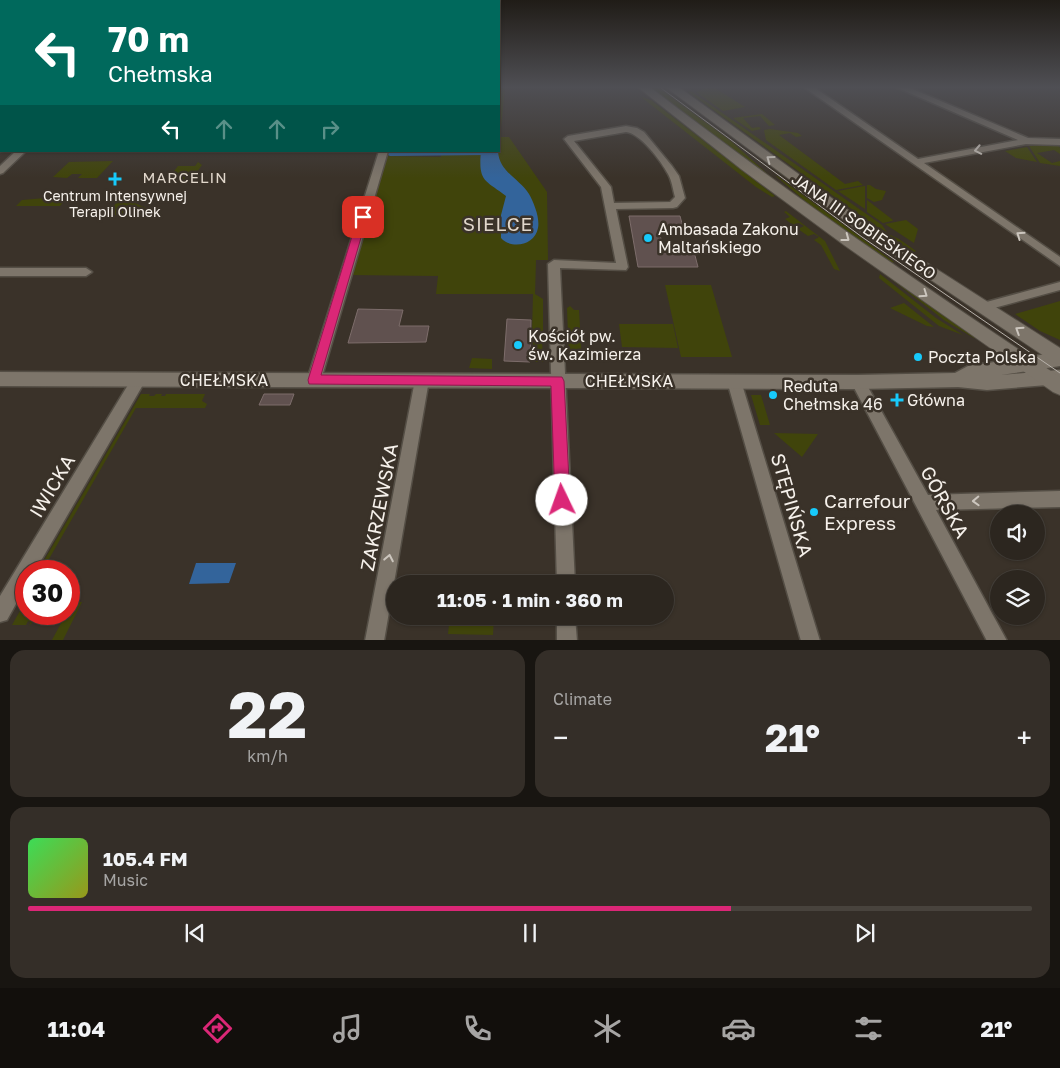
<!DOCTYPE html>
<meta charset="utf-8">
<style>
:root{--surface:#2c261f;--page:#342e28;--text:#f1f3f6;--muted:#a6a5a4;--line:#48433d;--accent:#db2777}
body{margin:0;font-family:"Golos Text",sans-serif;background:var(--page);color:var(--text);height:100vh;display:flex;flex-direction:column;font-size:19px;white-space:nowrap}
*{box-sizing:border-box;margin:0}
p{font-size:16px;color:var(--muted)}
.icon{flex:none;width:28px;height:28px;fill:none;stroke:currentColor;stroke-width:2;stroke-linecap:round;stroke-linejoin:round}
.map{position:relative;height:640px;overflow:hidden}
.panel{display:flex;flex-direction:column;gap:10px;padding:10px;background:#181511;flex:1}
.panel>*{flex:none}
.top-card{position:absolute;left:0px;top:0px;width:500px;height:152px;box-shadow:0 1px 4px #0004,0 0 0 1px var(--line);background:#00695c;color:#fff;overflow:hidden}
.tools{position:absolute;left:990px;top:505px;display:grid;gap:10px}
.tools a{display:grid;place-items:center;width:55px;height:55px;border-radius:50%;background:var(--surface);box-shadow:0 1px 4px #0004,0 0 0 1px var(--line);font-size:25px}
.speed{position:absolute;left:15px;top:560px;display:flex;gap:10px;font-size:25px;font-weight:700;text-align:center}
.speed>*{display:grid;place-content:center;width:65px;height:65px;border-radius:50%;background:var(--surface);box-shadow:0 1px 4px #0004,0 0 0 1px var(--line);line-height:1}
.speed .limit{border:8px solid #d22;background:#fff;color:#111}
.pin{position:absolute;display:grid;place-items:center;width:42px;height:42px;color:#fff;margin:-21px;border-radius:10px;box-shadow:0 2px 8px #0006}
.me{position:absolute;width:55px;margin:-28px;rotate:357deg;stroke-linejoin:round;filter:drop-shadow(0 0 4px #0008)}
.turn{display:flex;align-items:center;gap:18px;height:105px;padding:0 25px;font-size:22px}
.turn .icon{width:65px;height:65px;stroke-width:2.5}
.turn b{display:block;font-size:35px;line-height:42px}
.lanes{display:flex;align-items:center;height:48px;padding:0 25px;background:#0003;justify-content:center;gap:25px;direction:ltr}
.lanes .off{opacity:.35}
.big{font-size:38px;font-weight:700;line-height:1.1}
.panel .tile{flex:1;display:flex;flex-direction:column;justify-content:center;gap:8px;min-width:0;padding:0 18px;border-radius:15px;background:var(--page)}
.panel .dial{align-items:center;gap:0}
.dial b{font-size:65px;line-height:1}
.song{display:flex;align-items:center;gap:15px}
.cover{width:60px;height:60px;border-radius:8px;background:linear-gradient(135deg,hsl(130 70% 55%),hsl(60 70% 35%))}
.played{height:5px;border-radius:2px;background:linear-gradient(90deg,var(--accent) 70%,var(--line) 70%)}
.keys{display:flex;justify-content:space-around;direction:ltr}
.heat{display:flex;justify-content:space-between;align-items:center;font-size:28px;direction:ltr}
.panel .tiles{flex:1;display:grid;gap:10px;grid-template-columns:1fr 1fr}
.tile:last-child{grid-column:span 2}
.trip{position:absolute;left:386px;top:575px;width:288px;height:50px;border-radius:25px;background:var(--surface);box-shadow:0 1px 4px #0004,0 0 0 1px var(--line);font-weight:700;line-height:50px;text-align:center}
.tabs{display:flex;height:80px;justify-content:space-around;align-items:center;background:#120f0c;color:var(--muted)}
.tabs .icon{width:35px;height:35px}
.tabs .selected{color:var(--accent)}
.tabs b{font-size:22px;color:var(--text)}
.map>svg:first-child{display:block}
.green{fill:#40440b}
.water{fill:#33649b}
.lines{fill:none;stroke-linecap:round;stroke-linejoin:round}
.canal{fill:#33649b;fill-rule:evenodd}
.building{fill:#60514f;stroke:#7d6d6b}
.minor-casing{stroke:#544e45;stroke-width:3}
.tertiary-casing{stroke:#544e45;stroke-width:3}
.secondary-casing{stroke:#544e45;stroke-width:2}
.minor{fill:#7d756a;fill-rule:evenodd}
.tertiary{fill:#7d756a;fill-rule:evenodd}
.secondary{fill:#7d756a;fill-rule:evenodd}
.tram{stroke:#b8b2ab;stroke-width:1}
.oneway{stroke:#ccc6be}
.route{fill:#db2777;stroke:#8e194d}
.poi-dot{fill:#17cafb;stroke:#3a3229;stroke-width:2}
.labels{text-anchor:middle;stroke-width:5;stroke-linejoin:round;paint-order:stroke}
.far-poi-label{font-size:14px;fill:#f6f1eb;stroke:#3a3229}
.far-neighbourhood-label{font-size:15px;letter-spacing:1px;fill:#e1d7cb;stroke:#3a3229}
.street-label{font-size:16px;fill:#f6f1eb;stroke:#3a3229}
.poi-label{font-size:16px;fill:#f6f1eb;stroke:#3a3229;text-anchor:start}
.quarter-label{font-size:19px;letter-spacing:1px;fill:#e1d7cb;stroke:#3a3229}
.near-street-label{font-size:19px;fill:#f6f1eb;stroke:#3a3229}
.near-poi-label{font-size:19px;fill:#f6f1eb;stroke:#3a3229;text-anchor:start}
</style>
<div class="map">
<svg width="1060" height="641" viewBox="0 0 1060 641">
<rect width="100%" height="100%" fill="#3a3229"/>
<path class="green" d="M499,88H505L500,137H509L547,192L548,260H536L535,294L543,299V334H532L533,294H436L438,276L349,275L383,156L441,157V151H499Z
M648,88H659L732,142L783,188Z
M707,88H715L745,107L723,111L696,92Z
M691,91L882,225L887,232L874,225L688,92Z
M689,95L873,227L899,239L916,251L913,253L887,239Z
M641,97L651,100L775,196L772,197L756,187Z
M762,114L775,125L763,127L769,126L760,116L743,118L752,128L759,127L761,129L752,131L733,118Z
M770,129L798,133L802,136L796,137L790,133L779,135L845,184L858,181L863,185L836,190L766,140L764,130Z
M1039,145H1058L1060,148V154L1054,150L1037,153L1052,163L1060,161V166L1040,163L1029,146Z
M1027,147L1037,162L1016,158L1005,151Z
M113,161L97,178H78L82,174H72L67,178L53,177L69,162Z
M198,162L202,165L189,183H165L178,166H195Z
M776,176H777L894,262L891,263L812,207Z
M867,185H870L876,189L886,191L882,200L874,202L867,198Z
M865,186V209L838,191L864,186Z
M69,196L60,206H16L22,200Z
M120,199H130V201L162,215H108V212Z
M867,200L893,220L892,221L883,223L867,212Z
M786,211L825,241L840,271L834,269L821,245L814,240L819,237L814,234L808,236L798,229L804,226L799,223L793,225L785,219L790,217L784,212Z
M906,220L918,229L914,243L885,224Z
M882,272L978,337L974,338L944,320Z
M880,274L936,318L963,335L939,326L879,278Z
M665,285H711L732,357H681Z
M1060,301V340L1040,331L1015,314Z
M904,303L934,327L927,326L890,308Z
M570,306L574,310H579L582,362L569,361L567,308Z
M619,324H673L678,348L622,347Z
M533,339H542L543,362H533Z
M472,358L492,359V369L469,368Z
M141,394H150L149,396H154L156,394H162L161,396H165L166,394H205L202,401L207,404L205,408H136L42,571H38Z
M751,395H761L770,425H760Z
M774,433L818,434L802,457Z
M25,602H26V614H37L31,624L29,625L31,622L28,621L26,625H12Z
M69,602H82L63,640H52L66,614H69L71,605Z
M450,616H494L493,635L448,634Z"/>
<path class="water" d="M481,151H498C499,172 519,178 529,194C534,203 540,218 538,228C535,245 512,250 501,238V215L506,196C485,180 478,182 481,151Z
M196,563H236L229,583L189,584Z"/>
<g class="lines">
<path class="canal" d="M493,151L492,155H489L390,156L386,154L390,152Z"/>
</g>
<path class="building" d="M629,216H680L684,231H659L663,247L693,248L698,267H638Z
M358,309L403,310L399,326H429L426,342L348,343Z
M507,319L531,320L530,362L504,361Z
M264,394H294L290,405H259Z"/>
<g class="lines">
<g class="minor-casing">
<path id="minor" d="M805,88H815L918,159L1018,140L898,88H910L1028,138L1060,139V145L1026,144L924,163L1060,257V266Z
M626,126L637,128L644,132L672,166L679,176L685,198L677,207L673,208L616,209L628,267L626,270L560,268L575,584H557L548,264L554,260L616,263L601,187L564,139L568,136ZM626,132C640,133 661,161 668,174C672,181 673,190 675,197L670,202L614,203L611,187L574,141Z
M16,151H26L3,173L0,174V166Z
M379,151H388L321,380L319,384L314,385L309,384L307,380Z
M0,268H86L92,272L86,276H0Z
M1060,282V290L983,311L977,307L979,304Z
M139,374L144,375L146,379L144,383L35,571H26V586L7,620L0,622V596L134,375Z
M422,375L427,376L429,380L384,641H365L415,380L417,376Z
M734,376L739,377L741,381L820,641H801L727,381L729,377Z
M858,377L863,378L928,495L1060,491V507L936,510L1007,641H987L851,382L853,378Z
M557,616H575L577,641H557Z"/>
</g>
<g class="tertiary-casing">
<path id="tertiary" d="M1060,352V366L1001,375L1060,370V384L987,390L958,387L858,389L0,386V372L858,375L955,373L968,366Z"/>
</g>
<g class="secondary-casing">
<path id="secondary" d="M639,88H651C784,190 921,285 1060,377V395L1053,392L844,245L741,169Z
M667,88H680L877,231L1060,348V364L1053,362L867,237Z"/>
</g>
<use href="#minor" class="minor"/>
<use href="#tertiary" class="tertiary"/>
<use href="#secondary" class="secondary"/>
<path class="tram" d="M661,88L862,237L1060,373"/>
</g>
<defs><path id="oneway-chevron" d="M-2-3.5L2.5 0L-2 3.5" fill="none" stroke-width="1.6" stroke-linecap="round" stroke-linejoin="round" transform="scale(1.25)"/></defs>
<g class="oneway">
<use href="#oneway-chevron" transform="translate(978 150) rotate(169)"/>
<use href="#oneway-chevron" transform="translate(770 159) rotate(-144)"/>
<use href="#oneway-chevron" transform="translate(1020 235) rotate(-145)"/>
<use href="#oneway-chevron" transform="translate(846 238) rotate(37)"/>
<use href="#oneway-chevron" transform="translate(924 294) rotate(35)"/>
<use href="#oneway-chevron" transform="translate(1019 330) rotate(-147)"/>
<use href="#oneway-chevron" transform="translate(976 501) rotate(178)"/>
<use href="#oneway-chevron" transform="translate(389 558) rotate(-79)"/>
</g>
<linearGradient id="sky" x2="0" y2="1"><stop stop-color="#201c17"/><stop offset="0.49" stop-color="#4f4f54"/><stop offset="1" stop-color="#4f4f54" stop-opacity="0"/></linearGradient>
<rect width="1060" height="178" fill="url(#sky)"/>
<path class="route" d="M363,214L367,217L321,375L562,377L564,381L570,500L568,505L562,507L557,505L555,500L551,386L309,384L308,380L358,217Z"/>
<g class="poi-dot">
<path d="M112.5 171.5h5v5h5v5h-5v5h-5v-5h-5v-5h5z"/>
<circle cx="648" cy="238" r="5"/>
<circle cx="518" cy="345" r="5"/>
<circle cx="918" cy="357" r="5"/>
<circle cx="773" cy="395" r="5"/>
<path d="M894.5 392.5h5v5h5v5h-5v5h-5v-5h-5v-5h5z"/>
<circle cx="814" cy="512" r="5"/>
</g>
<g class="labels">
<g class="far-poi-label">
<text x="115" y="201">Centrum Intensywnej<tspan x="115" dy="16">Terapii Olinek</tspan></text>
</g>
<g class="far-neighbourhood-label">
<text x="185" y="183">MARCELIN</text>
</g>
<g class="street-label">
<text transform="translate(864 226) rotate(35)" y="6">JANA III SOBIESKIEGO</text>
<text x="224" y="386">CHEŁMSKA</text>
<text x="629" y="387">CHEŁMSKA</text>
</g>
<g class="poi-label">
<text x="658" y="235">Ambasada Zakonu<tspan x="658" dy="18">Maltańskiego</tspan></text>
<text x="528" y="342">Kościół pw.<tspan x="528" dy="18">św. Kazimierza</tspan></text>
<text x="928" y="363">Poczta Polska</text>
<text x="783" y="392">Reduta<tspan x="783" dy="18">Chełmska 46</tspan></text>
<text x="907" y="406">Główna</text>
</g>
<g class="quarter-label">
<text x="498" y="231">SIELCE</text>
</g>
<g class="near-street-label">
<text transform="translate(52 486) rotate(-59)" y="7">IWICKA</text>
<text transform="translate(945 502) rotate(61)" y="7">GÓRSKA</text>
<text transform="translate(792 505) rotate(74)" y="7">STĘPIŃSKA</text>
<text transform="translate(379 507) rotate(-79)" y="7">ZAKRZEWSKA</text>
</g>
<g class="near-poi-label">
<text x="824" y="508">Carrefour<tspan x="824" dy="22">Express</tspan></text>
</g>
</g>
</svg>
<div class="tools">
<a><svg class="icon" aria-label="sound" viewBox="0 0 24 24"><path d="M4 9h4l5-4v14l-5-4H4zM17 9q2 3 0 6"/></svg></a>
<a><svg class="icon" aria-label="layers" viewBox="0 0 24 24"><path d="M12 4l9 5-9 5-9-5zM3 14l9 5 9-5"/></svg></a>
</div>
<div class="speed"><div class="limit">30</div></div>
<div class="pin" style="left:363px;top:217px;background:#d93025"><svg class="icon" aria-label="arrive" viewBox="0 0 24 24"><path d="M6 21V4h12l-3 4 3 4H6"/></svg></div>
<svg class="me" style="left:562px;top:500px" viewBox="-20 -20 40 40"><circle r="19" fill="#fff"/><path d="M0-13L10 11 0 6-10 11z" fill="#db2777"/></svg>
<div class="trip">11:05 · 1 min · 360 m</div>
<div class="top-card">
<div class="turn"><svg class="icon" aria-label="left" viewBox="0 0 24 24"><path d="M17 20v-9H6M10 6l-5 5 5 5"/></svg><div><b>70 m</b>Chełmska</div></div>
<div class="lanes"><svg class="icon" aria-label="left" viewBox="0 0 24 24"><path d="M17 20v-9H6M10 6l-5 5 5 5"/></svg><svg class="icon off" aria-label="ahead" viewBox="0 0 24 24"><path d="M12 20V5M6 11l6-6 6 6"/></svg><svg class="icon off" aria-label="ahead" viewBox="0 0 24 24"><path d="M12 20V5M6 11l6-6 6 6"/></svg><svg class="icon off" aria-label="right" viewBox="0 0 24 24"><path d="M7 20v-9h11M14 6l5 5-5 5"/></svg></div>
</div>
</div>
<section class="panel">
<div class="tiles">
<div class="tile dial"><b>22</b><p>km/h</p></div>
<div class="tile"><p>Climate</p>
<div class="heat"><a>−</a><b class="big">21°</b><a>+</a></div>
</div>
<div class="tile">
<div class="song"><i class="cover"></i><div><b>105.4 FM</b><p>Music</p></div></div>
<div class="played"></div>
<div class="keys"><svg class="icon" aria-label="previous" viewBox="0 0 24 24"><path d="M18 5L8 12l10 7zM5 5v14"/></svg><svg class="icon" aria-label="pause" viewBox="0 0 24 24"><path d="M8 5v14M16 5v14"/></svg><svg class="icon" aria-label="next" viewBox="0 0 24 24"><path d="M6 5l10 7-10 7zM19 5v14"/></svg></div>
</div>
</div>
</section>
<nav class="tabs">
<b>11:04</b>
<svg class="icon selected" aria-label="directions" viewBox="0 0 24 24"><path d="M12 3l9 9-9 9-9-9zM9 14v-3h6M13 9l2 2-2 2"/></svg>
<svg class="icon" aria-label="music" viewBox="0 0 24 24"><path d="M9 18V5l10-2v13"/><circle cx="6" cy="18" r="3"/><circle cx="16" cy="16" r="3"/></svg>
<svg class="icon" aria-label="phone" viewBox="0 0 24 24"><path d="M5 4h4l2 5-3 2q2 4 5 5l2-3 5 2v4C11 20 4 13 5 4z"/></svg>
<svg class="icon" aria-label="climate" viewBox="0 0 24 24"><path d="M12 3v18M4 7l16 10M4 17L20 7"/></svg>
<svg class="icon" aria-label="car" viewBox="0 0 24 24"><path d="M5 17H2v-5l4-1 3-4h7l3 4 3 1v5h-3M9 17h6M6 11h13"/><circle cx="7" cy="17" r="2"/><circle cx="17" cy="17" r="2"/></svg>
<svg class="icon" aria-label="filters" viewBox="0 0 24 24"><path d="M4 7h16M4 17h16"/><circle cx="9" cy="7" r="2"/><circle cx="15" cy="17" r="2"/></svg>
<b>21°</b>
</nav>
